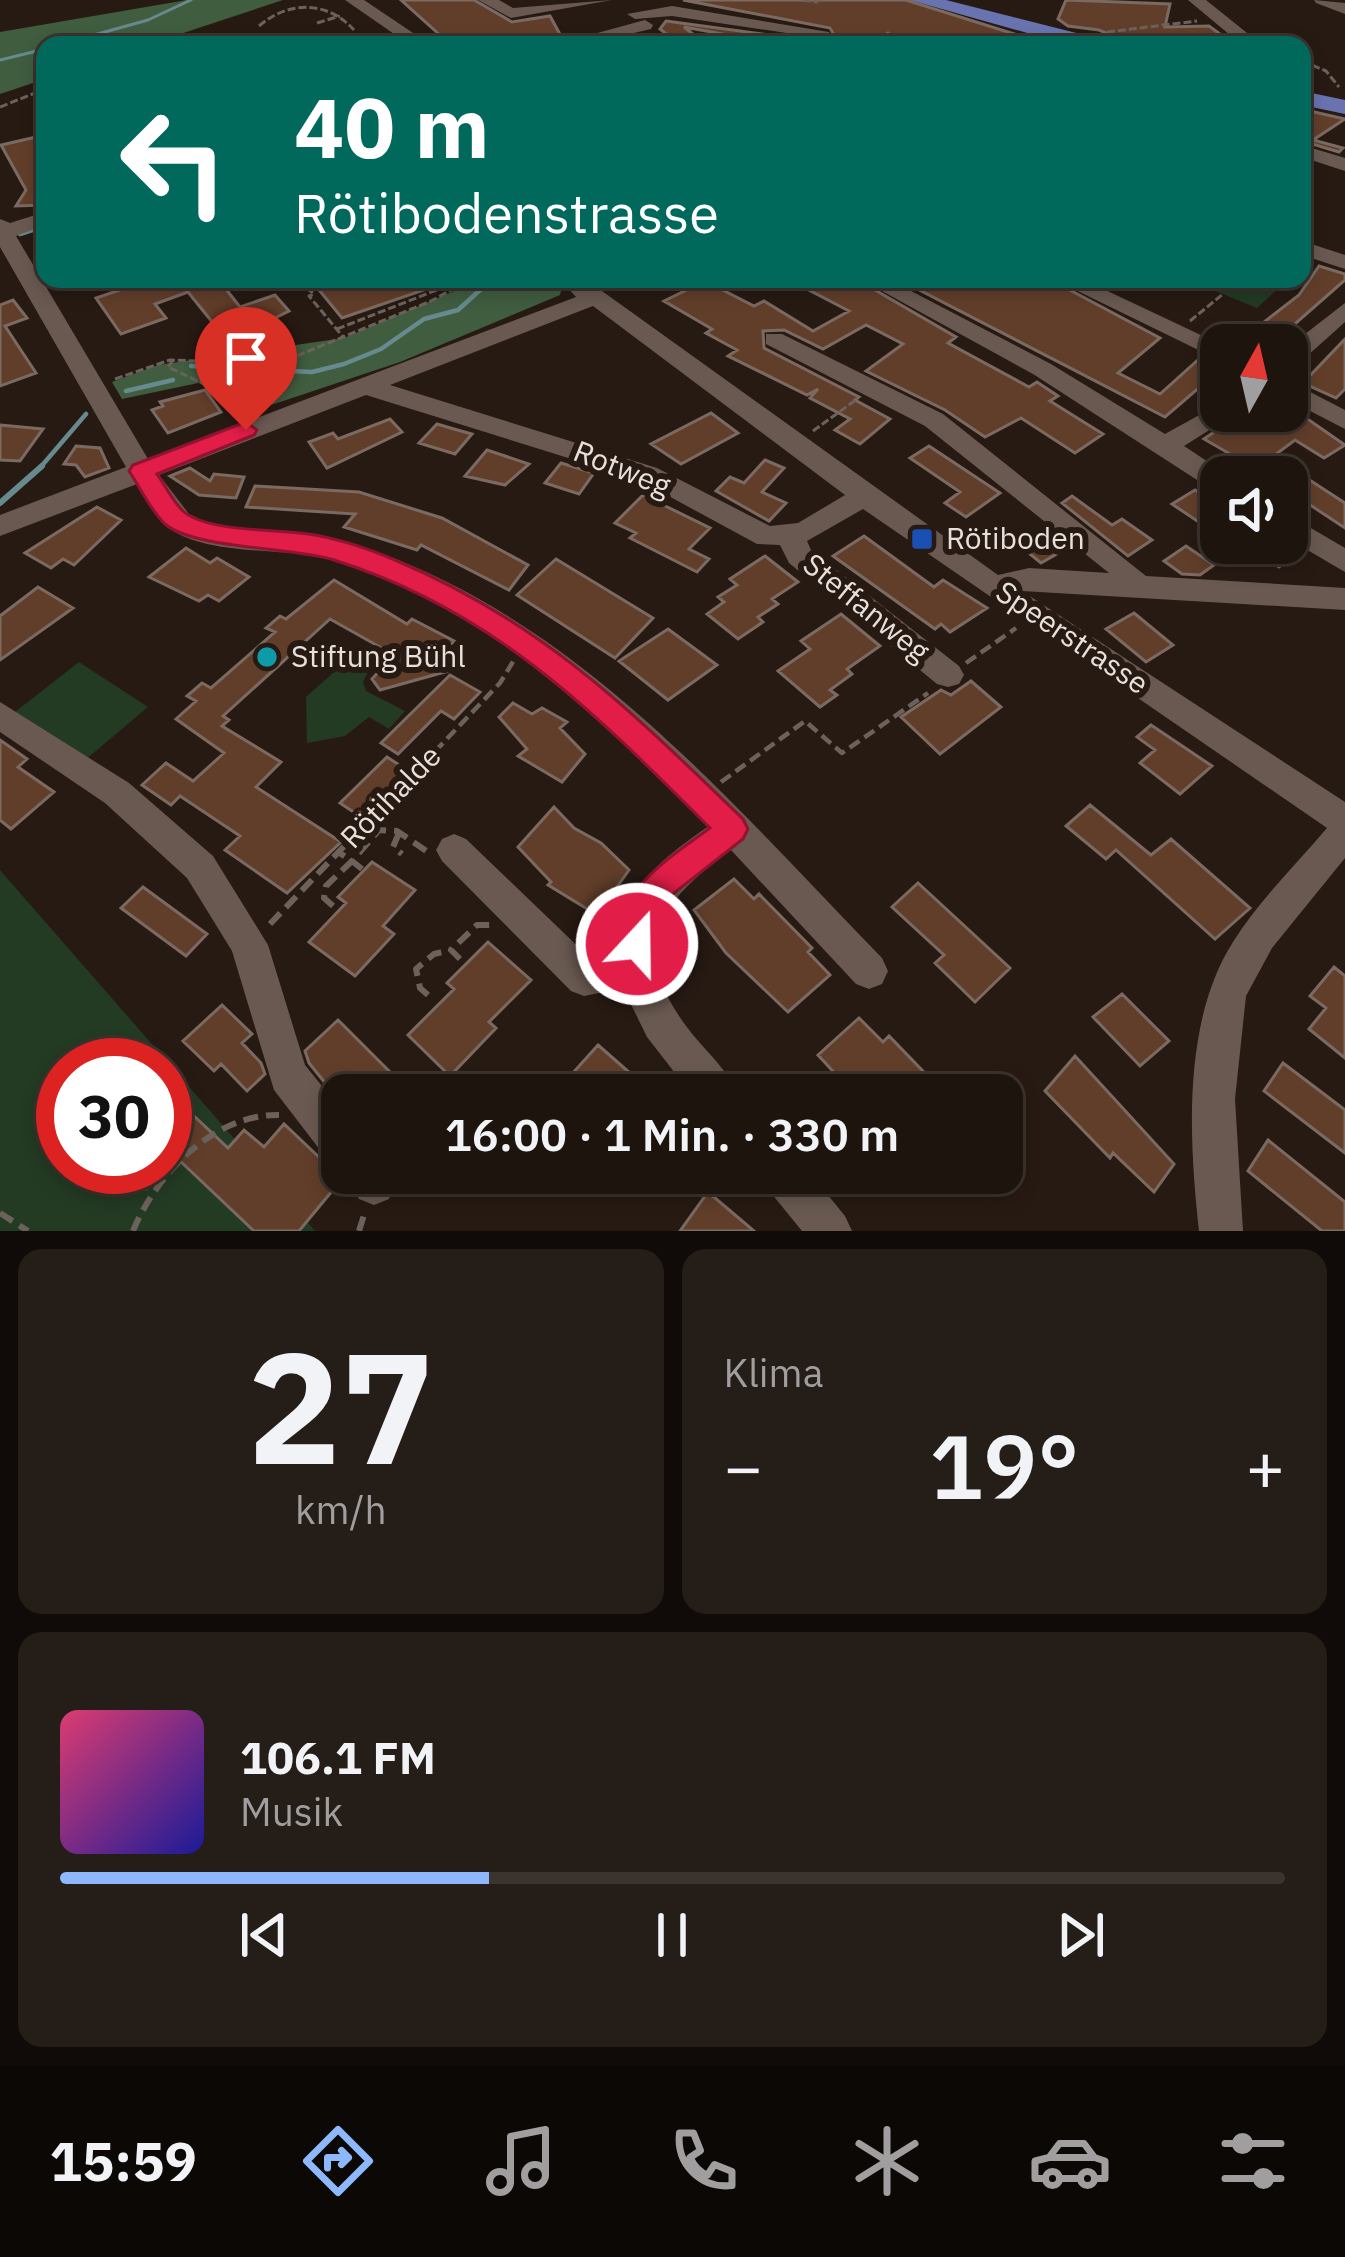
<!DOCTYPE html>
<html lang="de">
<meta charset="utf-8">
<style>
:root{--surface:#1d140e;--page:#251d17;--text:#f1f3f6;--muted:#a09e9e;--line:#3b332e;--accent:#8db9fc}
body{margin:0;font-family:"IBM Plex Sans",sans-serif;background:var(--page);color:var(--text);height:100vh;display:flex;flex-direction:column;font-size:45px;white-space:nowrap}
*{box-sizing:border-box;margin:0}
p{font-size:39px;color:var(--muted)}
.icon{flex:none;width:66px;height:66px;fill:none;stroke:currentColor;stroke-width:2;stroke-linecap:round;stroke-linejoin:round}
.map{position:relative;height:1231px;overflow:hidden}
.details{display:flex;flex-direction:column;gap:18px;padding:18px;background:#100b08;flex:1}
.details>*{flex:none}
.banner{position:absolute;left:36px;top:36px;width:1275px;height:252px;border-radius:24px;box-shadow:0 6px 18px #0003,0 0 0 3px var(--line);background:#00695c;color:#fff;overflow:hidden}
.needle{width:78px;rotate:8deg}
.fabs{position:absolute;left:1200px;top:324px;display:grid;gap:24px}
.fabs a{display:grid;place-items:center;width:108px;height:108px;border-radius:24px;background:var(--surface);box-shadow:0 6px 18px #0003,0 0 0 3px var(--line);font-size:60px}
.speed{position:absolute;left:36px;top:1038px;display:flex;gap:24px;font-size:60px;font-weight:700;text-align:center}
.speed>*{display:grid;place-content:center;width:156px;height:156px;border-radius:50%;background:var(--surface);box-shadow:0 6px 18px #0003,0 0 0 3px var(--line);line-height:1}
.speed .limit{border:18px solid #d22;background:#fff;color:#111}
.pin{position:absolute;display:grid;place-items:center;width:102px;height:102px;color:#fff;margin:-123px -51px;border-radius:50% 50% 50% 0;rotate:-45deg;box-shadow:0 0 12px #0007}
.pin .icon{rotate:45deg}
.me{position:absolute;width:132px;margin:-66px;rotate:21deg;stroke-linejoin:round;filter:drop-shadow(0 0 9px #0008)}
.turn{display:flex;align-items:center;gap:42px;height:252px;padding:0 60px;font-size:54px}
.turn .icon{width:156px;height:156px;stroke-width:2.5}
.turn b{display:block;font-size:84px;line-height:102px}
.big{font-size:90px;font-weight:600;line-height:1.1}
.details .card{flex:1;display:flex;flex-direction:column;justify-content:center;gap:18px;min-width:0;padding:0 42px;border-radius:24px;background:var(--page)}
.details .dial{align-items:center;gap:0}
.dial b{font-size:156px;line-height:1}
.song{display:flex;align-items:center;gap:36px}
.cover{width:144px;height:144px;border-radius:18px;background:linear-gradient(135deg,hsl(340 70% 55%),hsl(240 70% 35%))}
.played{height:12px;border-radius:6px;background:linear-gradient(90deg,var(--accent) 35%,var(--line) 35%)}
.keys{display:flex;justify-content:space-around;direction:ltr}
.heat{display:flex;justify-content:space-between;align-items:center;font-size:66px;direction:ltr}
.details .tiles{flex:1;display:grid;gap:18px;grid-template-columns:1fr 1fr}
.card:last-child{grid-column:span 2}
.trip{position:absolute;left:321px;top:1074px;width:702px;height:120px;border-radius:24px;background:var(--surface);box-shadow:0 6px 18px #0003,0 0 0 3px var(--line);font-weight:600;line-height:120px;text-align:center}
.tab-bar{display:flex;height:192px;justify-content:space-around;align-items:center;background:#0c0806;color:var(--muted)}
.tab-bar .icon{width:84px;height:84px}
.tab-bar .current{color:var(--accent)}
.tab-bar b{font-size:54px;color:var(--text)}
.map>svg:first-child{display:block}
.green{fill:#233a23;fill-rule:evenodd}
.forest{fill:#405d40}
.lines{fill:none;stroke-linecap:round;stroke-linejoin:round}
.stream-far2{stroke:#668a8d;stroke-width:3}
.stream-far1{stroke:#668a8d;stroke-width:4.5}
.stream{stroke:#668a8d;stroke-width:6}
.building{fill:#613e2a;stroke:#7a6a61;stroke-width:3}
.path-far2{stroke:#6d625b;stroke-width:3;stroke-dasharray:8 3;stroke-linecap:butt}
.path-far1{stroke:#6d625b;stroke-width:4.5;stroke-dasharray:12 6;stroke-linecap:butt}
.path{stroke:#6d625b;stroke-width:6;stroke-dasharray:15 8;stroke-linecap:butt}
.minor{fill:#695951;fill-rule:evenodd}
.major{fill:#6873b0;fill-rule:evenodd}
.route{fill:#e11d48;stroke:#92132f;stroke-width:3}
.transit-dot{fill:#1a4fb4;stroke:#271a13;stroke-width:4.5}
.culture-dot{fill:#0f9aa8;stroke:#271a13;stroke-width:4.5}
.labels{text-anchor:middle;stroke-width:12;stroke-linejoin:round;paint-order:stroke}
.street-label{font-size:30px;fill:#e9e0db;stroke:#271a13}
.poi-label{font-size:30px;fill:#e9e0db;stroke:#271a13;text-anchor:start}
</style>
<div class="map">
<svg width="1345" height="1231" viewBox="0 0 1345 1231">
<rect width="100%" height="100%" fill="#271a13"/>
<path class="green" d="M1271,279L1283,284L1257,308L1191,281Z
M350,658L368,672L363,682L366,691L405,711L389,729L369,717L345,736L307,743L306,697Z
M79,662L148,707L84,761L15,712Z
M0,870L315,1231H0ZM63,1065H165V1167H63Z"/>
<path class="forest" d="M187,0H283L147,45H45V79L0,94V32Z
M465,279H553L562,287L560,295L400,362L241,415L234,393L203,382L122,399L112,382L158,365L344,338L468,285Z"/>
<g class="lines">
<path class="stream-far2" d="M58,45L148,20L191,0
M0,60L45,49"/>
<path class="stream-far1" d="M20,234L45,226
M191,366L312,372L344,364L381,349L424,319L458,310L491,280L500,279
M126,391L173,380
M39,469L86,414"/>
<path class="stream" d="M0,503L42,466"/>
</g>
<path class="building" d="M401,0H474L512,22L550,16L562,38L530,45H451Z
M683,0H906L1021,36L1011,44L976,45L925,35L899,41L888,33L869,45H840L830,28Z
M1066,0L1170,4L1165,27L1209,26L1235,45H1134L1099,30L1068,26L1058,19Z
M666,21L799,39L813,45H783L684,27L707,45H680L660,29Z
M1310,111L1345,119L1313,140L1343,148L1339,152L1302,141V123Z
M45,135V205L16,206L26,190L1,145Z
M1319,266L1345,274V280L1271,345L1242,339L1299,295Z
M152,279H218L240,307L275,295L289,311L259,326L261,330L236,340L224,326L217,328L188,292L155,304L166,318L121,334L96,298Z
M310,279H446L447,282L342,318Z
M826,279H856L956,337L948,343L1029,387L1037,382L1058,396L1050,401L1103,434L1075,453L1021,418L985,437L945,410L866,371L903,344L866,325L823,349L784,330L763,331L764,348L859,397L855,400L890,419L860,444L835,430L850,419L810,398L818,389L807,395L728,356L737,350L706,333L712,329L664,301L705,281L754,306L764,301L813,331L849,311L809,290Z
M898,279H1049L1160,338L1118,373L1160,394L1199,359L1221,369L1165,417Z
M13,300L27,318L5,326L36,373L0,386V305Z
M1345,339V389L1336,398L1303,383Z
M205,390L221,412L168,433L152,410L163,406L160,402Z
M1245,411H1296L1345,445L1324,458L1295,440L1256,469L1204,439Z
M711,413L738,433L681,464L651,444Z
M390,419L402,432L327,468L309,442L333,433L338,439Z
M437,424L454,429L472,434L455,454L419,443Z
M0,425L43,429L20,461L0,460Z
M76,446L100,448L109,468L85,477L76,465L64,464Z
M929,446L935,450L1000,493L966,517L945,503L960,492L910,458Z
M487,450L529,464L505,485L465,476Z
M765,460L784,468L762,492L786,503L769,521L716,491L730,477L744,483Z
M561,463L594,473L579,494L545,483Z
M190,468L210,481L214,474L244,477L236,498L199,495L170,476Z
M1308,479L1345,503V528L1289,491Z
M255,486L359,492L442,518L528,565L509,590L421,545L417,550L344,527L355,514L246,507Z
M1195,490L1221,506V524L1212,531L1172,504Z
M643,495L710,528L689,549L709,559L697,572L630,538L636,533L615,523Z
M1072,496L1112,525L1122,519L1152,540L1128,556L1062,503Z
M97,507L121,520L74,565L63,559L51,568L25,553Z
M1048,530L1069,547L1041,563L1020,546Z
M864,536L934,587L943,580L987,608L950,632L941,624L935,629L833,556Z
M1241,543H1287L1300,551L1279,567Z
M1186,546L1214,565L1200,575L1182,574L1164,561Z
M186,548L210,563L217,558L249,577L219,601L208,595L199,601L149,577Z
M765,556L798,582L772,599L778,604L758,617L763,622L738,639L707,614L724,602L718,597L737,585L730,579Z
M556,559L653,618L615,658L517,595Z
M334,580L407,624L412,619L454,641L431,664L445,672L380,690L372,679L388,661L381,657L387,651L330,619L223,716L229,720L222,726L281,762L256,787L341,842L287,893L225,850L240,836L180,796L171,805L142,785L166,763L193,781L224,753L176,719L196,701L187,696L202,683L211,688L275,632L266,628L280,616L286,619Z
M38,587L73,608L0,660V616Z
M1134,613L1173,645L1146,662L1106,629Z
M841,614L880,646L847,669L852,674L830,690L837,695L820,707L778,671L810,649L801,641Z
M668,629L717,665L668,700L619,661Z
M450,675L480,692L454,719L441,711L398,754L381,743Z
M971,681L1001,707L940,754L901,717L941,690L951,695Z
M513,703L532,714L542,708L567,722L560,728L585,754L562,782L518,756L527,749L499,717Z
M1151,725L1212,766L1180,794L1140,763L1155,750L1137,737Z
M0,740L27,759L18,767L54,792L11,829L0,820Z
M387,757L407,770L361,817L340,803Z
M1090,805L1151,855L1171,839L1250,908L1215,939L1116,850L1106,859L1066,826Z
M554,807L574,828L601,843L629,870L597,915L548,885L551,882L518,847Z
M372,862L415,890L383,926L394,934L355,976L309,942L346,903L338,897Z
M734,879L754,899L759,894L812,948L808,952L830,975L788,1012L726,953L694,910Z
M918,883L1010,968L975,1002L935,963L944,955L892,907Z
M143,887L207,934L186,956L121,908Z
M488,942L531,980L489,1022L496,1028L450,1076L408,1035L454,989L447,983Z
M1334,967L1345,976V1058L1309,1029L1326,1008L1310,996Z
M1122,994L1169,1041L1140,1066L1093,1017Z
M222,1005L252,1034L242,1043L261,1063L265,1074L247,1091L221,1064L214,1071L183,1041Z
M859,1018L883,1042L889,1036L946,1095H847L837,1084L841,1080L818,1055Z
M338,1020L413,1095H342V1104L309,1063L305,1051Z
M598,1045L655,1095H553Z
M1075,1056L1174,1164L1154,1192L1113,1153L1110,1158L1045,1091Z
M1283,1063L1345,1110V1153L1264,1091Z
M165,1108L182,1124L192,1114L228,1148L244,1130L264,1147L284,1124L342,1179L299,1231H254L178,1159L146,1189L124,1167H165Z
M1268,1140L1345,1202V1231H1322L1248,1171Z
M708,1192L754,1231H680Z"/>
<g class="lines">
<path class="path-far2" d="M803,0L818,2
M317,23L340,16
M259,26C289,0 328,1 354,30
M1107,32L1197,21
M1302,61L1326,71L1339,87
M0,107L45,89
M112,279H133
M235,279L244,284L305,279
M298,281L314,294L309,296L344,338
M1190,321L1223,294
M337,329L452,284L447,279
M173,360L168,367L206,385L273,401
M115,379L170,360L277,364L431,301L471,279
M227,395L235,417
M813,431L857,399"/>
<path class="path-far1" d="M966,663L1016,628
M721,782L805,721L842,753L928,693
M385,804L500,683L514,660"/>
<path class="path" d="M399,833L393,847L402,854
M362,869L352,861L379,830L397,831L428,852
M333,906L324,898L326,886L352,861L338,852
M270,924L387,801
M460,959L451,950L477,925H492
M428,995L420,988L416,969L434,954L451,950
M0,1213L28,1231
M133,1231C157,1173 214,1114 279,1115
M359,1231L365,1212"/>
<path class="minor" d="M345,0H364L431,45H410Z
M478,0H499L513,8L612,0L511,18Z
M1188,0H1206L1262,45H1242Z
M1314,0L1345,3V14L1316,3Z
M672,6L829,32L836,45H818L816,39L800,35L672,16L635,19L627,14Z
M645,20L653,25L651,29L583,45H553Z
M1066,32L1072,33V41L1038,45Z
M1302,145L1345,158V171L1302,157Z
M45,212V225L16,236L148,459L576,297L560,279H606L602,291L998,575L1029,568L1109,573L925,426L766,344V334H782L943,414L1146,576L1345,588V610L1022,591L1345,802V858L1272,948L1246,996L1235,1099L1243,1231H1199C1189,1140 1182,1022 1233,942C1259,900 1296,865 1327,828L863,509L807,541L811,550L959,666L964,675L959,684L948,687L937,684L789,563L780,545L757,544L639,480L366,395L159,475L189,514L204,521C261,536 314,530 374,551C582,624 733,805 882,958L888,971L882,984L869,989L856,984L731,850C653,906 627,952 693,1035C709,1054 729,1072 738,1095H692L647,1037L623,988L584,996L571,991L442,861L436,850L442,839L454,834L466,839L591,959L617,954C615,894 665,856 709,826C606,717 485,607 339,561C291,546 210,558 169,528C155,518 146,498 137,484L0,536V515L126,467L0,247V219L10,223ZM593,306L845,495L798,523L770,526L657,468L390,385Z
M1302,241L1345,255V269L1302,255Z
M860,279H888L1051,364L1165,434L1221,403V411H1234L1230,417L1184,446L1231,477H1221V491L1211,489L1033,374Z
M1053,279H1082L1222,345L1221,361Z
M1345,303V322L1296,366L1287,368V348Z
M1287,380L1345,410V429L1287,399Z
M1287,514L1345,548V572L1287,538Z
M0,702L129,783L213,856L268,945L305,1065L342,1111V1165L327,1159L274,1090L232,951L187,878L105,803L0,732Z
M344,1173H391L395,1184L389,1199L374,1205L359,1199Z
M761,1173H810L845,1216L852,1231H802L767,1188Z"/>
<path class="major" d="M910,0H946L1104,40L1107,45H1070Z
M1302,91L1345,100V114L1302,105Z"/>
</g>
<path class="route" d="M246,422L257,430L254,435L157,474C165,485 173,502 183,511C206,532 276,529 308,534C336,538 369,549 395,560C544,623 630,710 743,819L748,829L743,839L674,893L654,923L649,955L637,960L625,955C600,900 673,855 710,828C595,713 494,610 334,560C293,547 194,549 165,524C151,511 140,487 129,471L133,465Z"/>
<rect class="transit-dot" x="910" y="527" width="24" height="24" rx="6"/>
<circle class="culture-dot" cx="267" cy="657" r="12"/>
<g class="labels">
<g class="street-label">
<text transform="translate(622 469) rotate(22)" y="10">Rotweg</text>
<text transform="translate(866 608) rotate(39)" y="10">Steffanweg</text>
<text transform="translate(1072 638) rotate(34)" y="10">Speerstrasse</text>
<text transform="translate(391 797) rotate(-46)" y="10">Rötihalde</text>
</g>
<g class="poi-label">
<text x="946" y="549">Rötiboden</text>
<text x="291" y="667">Stiftung Bühl</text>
</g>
</g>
</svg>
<div class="fabs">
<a><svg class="needle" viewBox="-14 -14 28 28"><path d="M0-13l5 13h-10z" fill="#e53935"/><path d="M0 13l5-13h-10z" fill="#a09e9e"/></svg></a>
<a><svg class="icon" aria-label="sound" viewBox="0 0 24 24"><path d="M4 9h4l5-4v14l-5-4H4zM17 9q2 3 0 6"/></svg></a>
</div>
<div class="speed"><div class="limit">30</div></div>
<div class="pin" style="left:246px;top:430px;background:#d93025"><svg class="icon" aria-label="arrive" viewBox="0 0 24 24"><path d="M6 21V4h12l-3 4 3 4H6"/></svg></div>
<svg class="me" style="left:637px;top:944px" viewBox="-20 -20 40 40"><circle r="17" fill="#e11d48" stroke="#fff" stroke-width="3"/><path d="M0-11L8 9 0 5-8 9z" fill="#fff"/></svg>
<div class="trip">16:00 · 1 Min. · 330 m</div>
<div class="banner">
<div class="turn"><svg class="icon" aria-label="left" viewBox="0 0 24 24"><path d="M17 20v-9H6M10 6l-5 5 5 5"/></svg><div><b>40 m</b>Rötibodenstrasse</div></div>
</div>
</div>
<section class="details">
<div class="tiles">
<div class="card dial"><b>27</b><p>km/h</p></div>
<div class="card"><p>Klima</p>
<div class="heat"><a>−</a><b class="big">19°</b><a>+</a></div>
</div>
<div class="card">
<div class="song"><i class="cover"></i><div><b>106.1 FM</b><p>Musik</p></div></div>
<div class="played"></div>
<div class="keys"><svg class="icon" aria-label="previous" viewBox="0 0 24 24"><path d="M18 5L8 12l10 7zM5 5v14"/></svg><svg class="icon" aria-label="pause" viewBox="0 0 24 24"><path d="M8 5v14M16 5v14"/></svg><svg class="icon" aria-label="next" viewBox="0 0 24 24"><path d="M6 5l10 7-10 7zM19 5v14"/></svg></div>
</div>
</div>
</section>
<nav class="tab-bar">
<b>15:59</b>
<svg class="icon current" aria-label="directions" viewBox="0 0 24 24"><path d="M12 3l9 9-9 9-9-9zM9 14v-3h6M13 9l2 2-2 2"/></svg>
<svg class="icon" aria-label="music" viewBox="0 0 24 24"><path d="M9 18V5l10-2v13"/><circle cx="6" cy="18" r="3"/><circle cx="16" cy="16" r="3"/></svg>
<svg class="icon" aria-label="phone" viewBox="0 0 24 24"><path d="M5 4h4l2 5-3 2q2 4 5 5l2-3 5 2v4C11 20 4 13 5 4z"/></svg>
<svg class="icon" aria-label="climate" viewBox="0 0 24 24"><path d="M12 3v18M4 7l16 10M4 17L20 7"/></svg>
<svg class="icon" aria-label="car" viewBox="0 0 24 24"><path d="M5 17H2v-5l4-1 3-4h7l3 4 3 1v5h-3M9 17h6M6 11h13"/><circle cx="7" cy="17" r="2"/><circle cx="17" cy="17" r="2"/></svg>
<svg class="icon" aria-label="filters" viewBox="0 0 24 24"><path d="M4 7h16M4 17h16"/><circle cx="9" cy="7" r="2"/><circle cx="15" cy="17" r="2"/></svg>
</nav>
